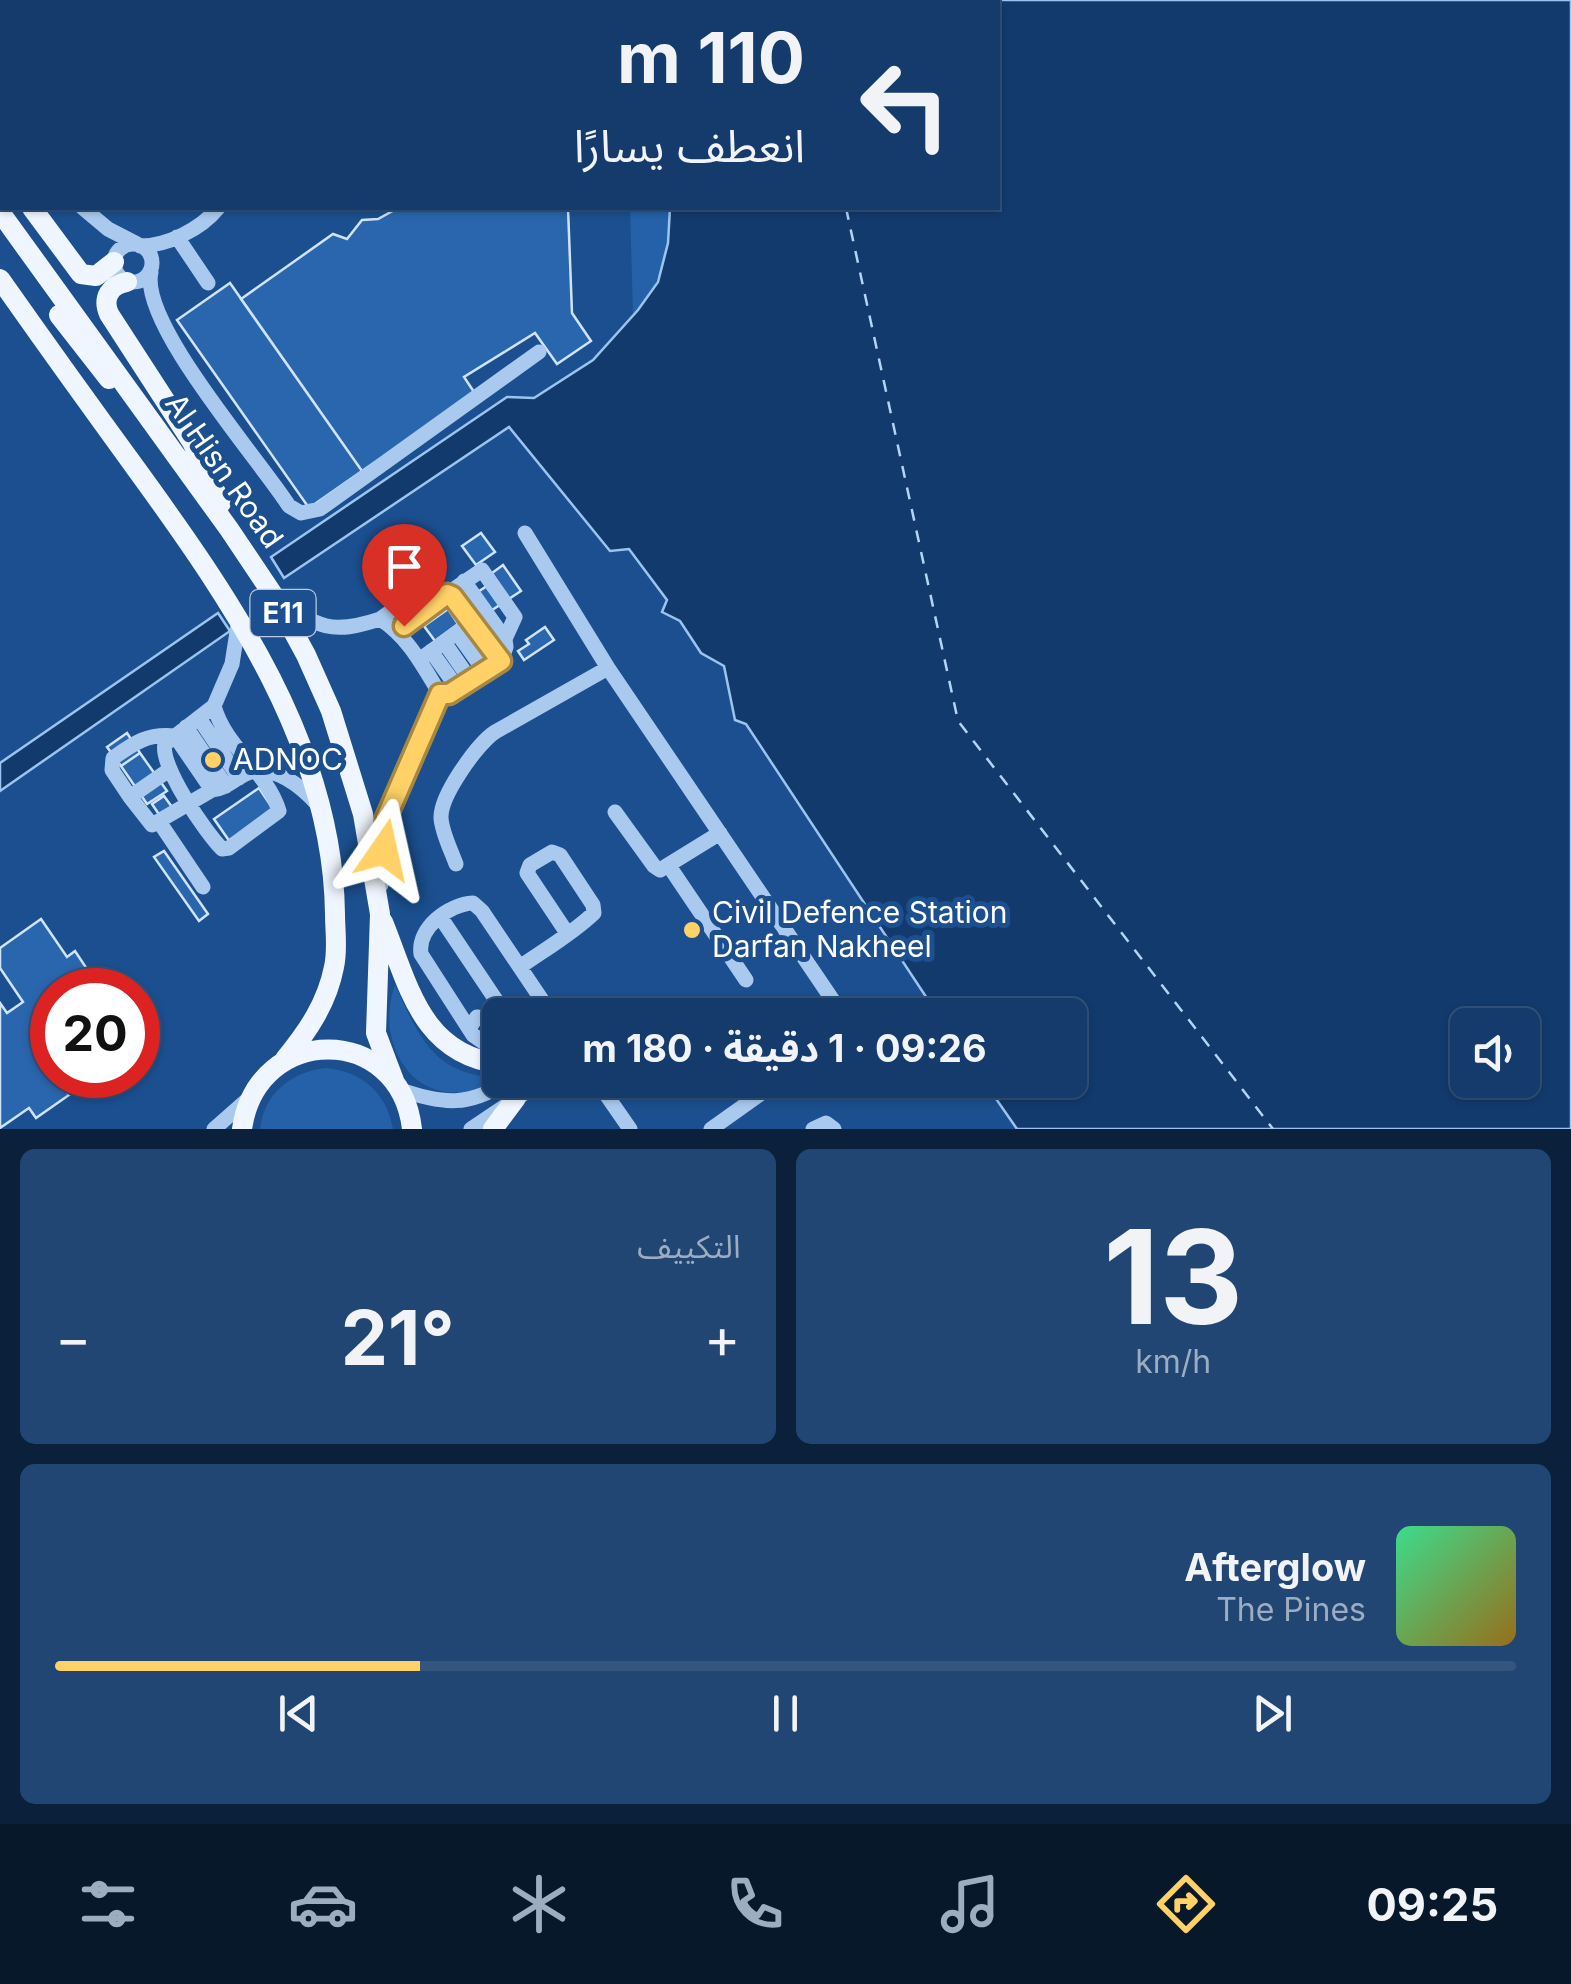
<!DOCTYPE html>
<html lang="ar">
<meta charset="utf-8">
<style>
:root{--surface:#143b6b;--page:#214673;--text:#f1f3f6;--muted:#9dadc1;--line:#33557e;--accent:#ffd166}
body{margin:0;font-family:Inter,"Noto Sans Arabic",sans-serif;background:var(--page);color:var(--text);direction:rtl;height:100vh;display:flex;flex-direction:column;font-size:38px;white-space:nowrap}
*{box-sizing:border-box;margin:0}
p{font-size:32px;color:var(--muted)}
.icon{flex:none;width:55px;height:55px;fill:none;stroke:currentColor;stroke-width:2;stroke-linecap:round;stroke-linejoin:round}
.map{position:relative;height:1129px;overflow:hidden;direction:ltr}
.drawer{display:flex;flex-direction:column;gap:20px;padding:20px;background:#0b203b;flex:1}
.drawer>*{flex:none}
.banner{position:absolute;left:0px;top:0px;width:1000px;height:210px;box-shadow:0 2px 8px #0004,0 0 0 2px var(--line);direction:rtl;background:#143b6b;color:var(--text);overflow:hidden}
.fabs{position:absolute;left:1450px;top:1008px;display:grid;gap:20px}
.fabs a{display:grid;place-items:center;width:90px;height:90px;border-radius:15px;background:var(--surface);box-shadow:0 2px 8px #0004,0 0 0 2px var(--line);font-size:50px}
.speed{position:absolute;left:30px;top:968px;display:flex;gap:20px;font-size:50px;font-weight:700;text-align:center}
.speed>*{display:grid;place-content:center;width:130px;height:130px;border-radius:50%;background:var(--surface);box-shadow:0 2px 8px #0004,0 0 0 2px var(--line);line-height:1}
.speed .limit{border:15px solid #d22;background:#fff;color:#111}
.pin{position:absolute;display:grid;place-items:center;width:85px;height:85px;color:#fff;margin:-102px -42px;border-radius:50% 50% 50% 0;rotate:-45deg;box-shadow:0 0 10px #0007}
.pin .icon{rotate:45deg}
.me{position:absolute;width:110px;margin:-55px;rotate:11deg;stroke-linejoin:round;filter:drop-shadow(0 0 8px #0008)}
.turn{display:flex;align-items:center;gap:35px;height:210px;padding:0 30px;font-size:45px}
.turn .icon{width:130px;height:130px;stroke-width:2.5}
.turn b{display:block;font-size:70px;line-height:85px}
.big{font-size:75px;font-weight:700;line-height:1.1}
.drawer .tile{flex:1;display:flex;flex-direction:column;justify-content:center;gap:15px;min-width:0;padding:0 35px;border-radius:15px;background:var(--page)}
.drawer .dial{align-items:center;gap:0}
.dial b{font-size:130px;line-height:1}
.song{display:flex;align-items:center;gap:30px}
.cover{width:120px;height:120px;border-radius:15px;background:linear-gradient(135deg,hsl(150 70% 55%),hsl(40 70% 35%))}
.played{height:10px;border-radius:5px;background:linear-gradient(90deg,var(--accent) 25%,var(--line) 25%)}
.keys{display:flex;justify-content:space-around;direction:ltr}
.heat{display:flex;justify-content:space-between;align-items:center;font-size:55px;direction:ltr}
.drawer .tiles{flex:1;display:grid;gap:20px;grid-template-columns:1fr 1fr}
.tile:last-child{grid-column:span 2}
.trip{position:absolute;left:482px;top:998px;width:605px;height:100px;border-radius:15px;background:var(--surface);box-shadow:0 2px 8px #0004,0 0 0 2px var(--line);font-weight:700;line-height:100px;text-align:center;direction:rtl}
.menu{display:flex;height:160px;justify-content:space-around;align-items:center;background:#08182b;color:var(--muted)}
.menu .icon{width:70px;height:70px}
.menu .active{color:var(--accent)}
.menu b{font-size:45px;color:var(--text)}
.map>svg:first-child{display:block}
.green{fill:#2461a8}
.water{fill:#123a6d;stroke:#9cc4f0;stroke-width:2.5;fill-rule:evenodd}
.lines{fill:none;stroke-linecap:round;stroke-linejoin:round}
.ferry{stroke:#b5d3f5;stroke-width:2.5;stroke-dasharray:12 10;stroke-linecap:butt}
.building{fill:#2a66ad;stroke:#cfe3fa;stroke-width:2.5}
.minor{stroke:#a9c9ee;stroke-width:15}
.major{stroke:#f0f6ff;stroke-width:20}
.route-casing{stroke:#a68842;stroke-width:25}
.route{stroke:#ffd166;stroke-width:18}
.poi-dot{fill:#ffd166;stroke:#1b4f8f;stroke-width:4}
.labels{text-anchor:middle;stroke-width:10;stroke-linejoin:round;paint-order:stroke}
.shield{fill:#1b4f8f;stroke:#bbcadd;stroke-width:2.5}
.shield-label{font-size:28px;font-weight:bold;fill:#fff}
.street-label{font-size:30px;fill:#fff;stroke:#1b4f8f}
.poi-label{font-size:30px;fill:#fff;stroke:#1b4f8f;text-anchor:start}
</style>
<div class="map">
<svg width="1571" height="1129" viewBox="0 0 1571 1129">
<rect width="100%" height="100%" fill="#1b4f8f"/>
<path class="green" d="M630,208H670C667,251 664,282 633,316Z
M395,985C417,1032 432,1073 491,1077C485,1087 475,1090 464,1092C405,1099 376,1035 395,985Z
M327,1068C362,1072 387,1093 393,1129H260C264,1093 292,1071 327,1068Z"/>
<path class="water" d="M727,0H1571V1129H1017L983,1080H1070V1015H938L746,724L735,720L724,666L701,653L680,621L662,612L667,600L629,549L610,551L509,427L284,578L271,557L507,397L534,398L593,360L638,310L658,282L668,243L670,208H998V2H725ZM1468,1025H1522V1080H1468Z
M218,613L230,631L0,791V763Z"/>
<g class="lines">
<path class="ferry" d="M846,208L958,721L1273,1129"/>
</g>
<path class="building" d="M314,0H654V2H321Z
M398,208H568L572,313L591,341L557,364L535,333L464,377L476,395L362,471L241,299L333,234L347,239L362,220L378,219Z
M230,283L362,471L309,508L177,320Z
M481,533L495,552L476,565L462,546Z
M503,565L521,591L480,618L467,599L496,580L492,573Z
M448,609L458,624L435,641L424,626Z
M545,627L554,640L524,660L518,651L529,644L526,640Z
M127,733L140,753L121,766L107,747Z
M140,753L167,791L147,804L121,766Z
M259,788L275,812L230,842L214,819Z
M164,796L172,807L160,816L152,804Z
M164,851L208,914L199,921L154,857Z
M41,919L67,957L75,951L101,990H52V1075H71L61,1083L69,1095L36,1118L29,1108L0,1128V1003L7,1013L23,1002L0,968V948Z"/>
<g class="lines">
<path class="minor" d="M64,0V2
M216,0V2
M83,208L108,229L137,244
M177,237L208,283
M114 263a19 19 0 1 1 38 0a19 19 0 1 1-38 0Z
M140,246C167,246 201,229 218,208
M151,272C139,323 259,459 289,506L301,513L320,509L539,352
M525,533L608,668L836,1005L840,1015
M464,581L505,639
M278,598C317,628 332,635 380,619C407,635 424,668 440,694L386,818L381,885
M380,619L419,591C463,588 478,629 501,661L449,695L440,694
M394,630L482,570L515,617L505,639L506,647L501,661
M457,633L485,672
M444,642L471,681
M431,651L458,689
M419,660L473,621
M214,706C225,747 267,771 279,811L229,848L222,849C206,833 159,765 165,744L214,706L232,664L239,619
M199,718L239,778
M186,727L226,786
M169,770L130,797L152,825L212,790
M130,797L112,770L113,758C134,743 148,733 175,736L212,790C227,789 235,778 248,773C273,763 302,787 317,804
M615,812L654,866L660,870L720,833
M160,823L203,887
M456,864C451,850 442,833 441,818C440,796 477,744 495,732L608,668
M669,866L746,980
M441,918L506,1015
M520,967C544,950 572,934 594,913L593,905L560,855L552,852L530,865L527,873L567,933
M469,1028L477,1017L500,1020
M500,1045L486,1044L473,1035L421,954C417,928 449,904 473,903L482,911L552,1015
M596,1080L630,1129
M398,1089C444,1105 469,1107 510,1080
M214,1129L248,1099
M471,1129L544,1080
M711,1129L780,1080
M813,1129L826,1123L834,1129"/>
<path class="major" d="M0,163L2,166
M32,208L81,274L96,276L114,262
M0,212L229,529L274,596L306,655L331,711L363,814L380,914L376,1033L395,1083
M0,279C45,343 91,407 137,470C232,601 333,746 335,914C335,931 338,950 334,967C327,1003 308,1031 285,1059
M127,282C110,285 102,298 109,314L192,442L221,503
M59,315L109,379
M383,922C409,986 421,1054 500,1064
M242,1129C257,1023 400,1023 412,1129
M493,1129L516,1098"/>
</g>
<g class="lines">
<g class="route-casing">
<path id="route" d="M384,850L386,818L440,694H449L501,661L452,596L447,594L404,626"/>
</g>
<use href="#route" class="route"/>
</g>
<g class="poi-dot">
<circle cx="213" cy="760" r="10"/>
<circle cx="692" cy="930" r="10"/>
</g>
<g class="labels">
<rect class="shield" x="250.5" y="590" width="65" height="46" rx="8"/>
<g class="shield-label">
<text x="283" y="623">E11</text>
</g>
<g class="street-label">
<text transform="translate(224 471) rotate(55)" y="10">Al Hisn Road</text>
</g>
<g class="poi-label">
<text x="233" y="770">ADNOC</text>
<text x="712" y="923">Civil Defence Station<tspan x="712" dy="34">Darfan Nakheel</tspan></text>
</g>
</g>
</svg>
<div class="fabs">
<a><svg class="icon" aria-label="sound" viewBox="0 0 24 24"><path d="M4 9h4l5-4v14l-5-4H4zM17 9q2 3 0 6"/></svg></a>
</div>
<div class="speed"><div class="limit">20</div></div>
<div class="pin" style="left:404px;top:626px;background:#d93025"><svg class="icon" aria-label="arrive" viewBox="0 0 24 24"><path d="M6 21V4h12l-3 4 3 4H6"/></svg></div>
<svg class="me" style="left:384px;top:850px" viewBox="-20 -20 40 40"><path d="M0-17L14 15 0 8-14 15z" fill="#ffd166" stroke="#fff" stroke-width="4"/></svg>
<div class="trip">09:26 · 1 دقيقة · 180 m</div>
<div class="banner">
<div class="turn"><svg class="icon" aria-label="left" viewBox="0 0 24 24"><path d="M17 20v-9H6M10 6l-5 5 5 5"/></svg><div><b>110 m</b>انعطف يسارًا</div></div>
</div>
</div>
<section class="drawer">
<div class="tiles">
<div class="tile dial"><b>13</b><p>km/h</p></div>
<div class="tile"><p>التكييف</p>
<div class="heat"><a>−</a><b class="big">21°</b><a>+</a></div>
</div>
<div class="tile">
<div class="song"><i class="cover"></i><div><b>Afterglow</b><p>The Pines</p></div></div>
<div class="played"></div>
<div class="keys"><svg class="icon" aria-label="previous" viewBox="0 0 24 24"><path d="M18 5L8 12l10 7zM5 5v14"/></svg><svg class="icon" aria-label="pause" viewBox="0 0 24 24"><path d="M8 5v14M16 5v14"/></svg><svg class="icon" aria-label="next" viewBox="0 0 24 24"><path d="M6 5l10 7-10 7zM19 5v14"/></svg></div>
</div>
</div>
</section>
<nav class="menu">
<b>09:25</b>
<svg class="icon active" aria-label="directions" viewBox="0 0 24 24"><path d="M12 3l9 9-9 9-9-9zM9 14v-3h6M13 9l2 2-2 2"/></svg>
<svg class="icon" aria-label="music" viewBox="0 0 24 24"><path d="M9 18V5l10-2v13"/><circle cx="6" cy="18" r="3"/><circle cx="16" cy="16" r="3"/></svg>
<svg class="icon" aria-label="phone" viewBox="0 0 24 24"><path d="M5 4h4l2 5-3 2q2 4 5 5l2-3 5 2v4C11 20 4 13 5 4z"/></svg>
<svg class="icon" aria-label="climate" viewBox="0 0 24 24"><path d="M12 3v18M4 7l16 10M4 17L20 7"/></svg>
<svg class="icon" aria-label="car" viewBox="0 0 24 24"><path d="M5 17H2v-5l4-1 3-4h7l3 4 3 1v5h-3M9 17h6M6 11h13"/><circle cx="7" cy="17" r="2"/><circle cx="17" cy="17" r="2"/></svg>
<svg class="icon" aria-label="filters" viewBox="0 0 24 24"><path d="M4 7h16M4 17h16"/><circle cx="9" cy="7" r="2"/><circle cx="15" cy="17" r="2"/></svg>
</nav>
